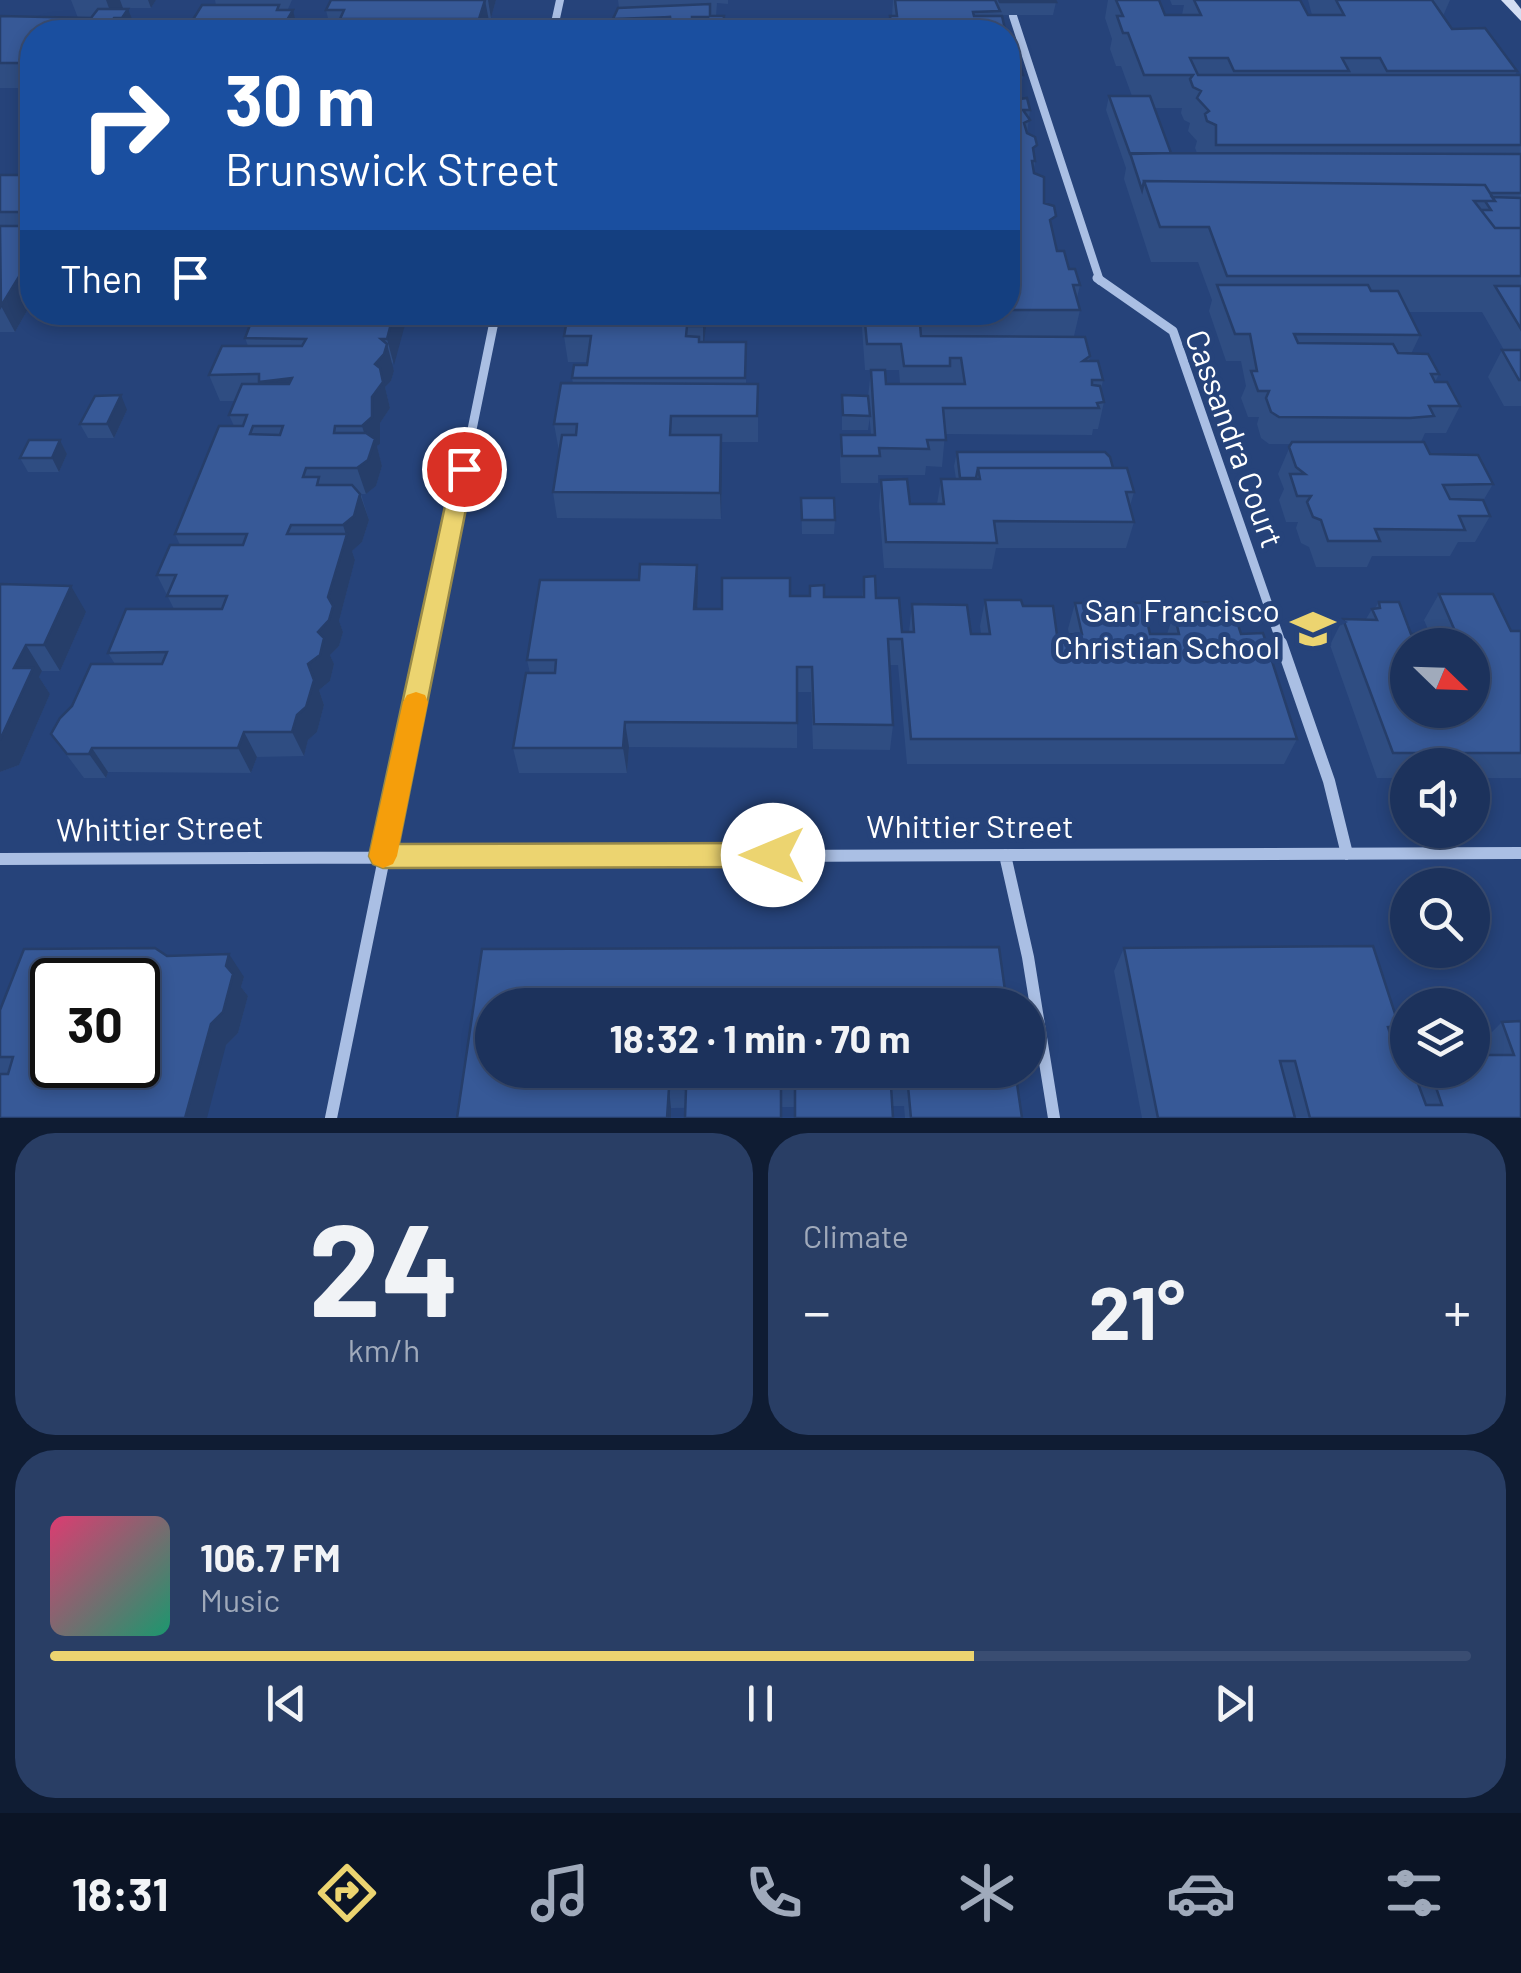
<!DOCTYPE html>
<meta charset="utf-8">
<style>
:root{--surface:#1c325c;--page:#293e65;--text:#f1f3f6;--muted:#a0aabb;--line:#3a4d72;--accent:#ecd470}
body{margin:0;font-family:Barlow,sans-serif;background:var(--page);color:var(--text);height:100vh;display:flex;flex-direction:column;font-size:38px;white-space:nowrap}
*{box-sizing:border-box;margin:0}
p{font-size:32px;color:var(--muted)}
.icon{flex:none;width:55px;height:55px;fill:none;stroke:currentColor;stroke-width:2;stroke-linecap:round;stroke-linejoin:round}
.map{position:relative;height:1118px;overflow:hidden}
.sheet{display:flex;flex-direction:column;gap:15px;padding:15px;background:#0f1c33;flex:1}
.sheet>*{flex:none}
.hud{position:absolute;left:20px;top:20px;width:1000px;height:305px;border-radius:40px;box-shadow:0 5px 15px #0003,0 0 0 2px var(--line);background:#1a4fa0;color:#fff;overflow:hidden}
.needle{width:65px;rotate:113deg}
.buttons{position:absolute;left:1390px;top:628px;display:grid;gap:20px}
.buttons a{display:grid;place-items:center;width:100px;height:100px;border-radius:50%;background:var(--surface);box-shadow:0 5px 15px #0003,0 0 0 2px var(--line);font-size:50px}
.speed{position:absolute;left:30px;top:958px;display:flex;gap:20px;font-size:50px;font-weight:700;text-align:center}
.speed>*{display:grid;place-content:center;width:130px;height:130px;border-radius:50%;background:var(--surface);box-shadow:0 5px 15px #0003,0 0 0 2px var(--line);line-height:1}
.speed .limit{border:5px solid #111;border-radius:15px;background:#fff;color:#111}
.pin{position:absolute;display:grid;place-items:center;width:85px;height:85px;color:#fff;margin:-42px;border:5px solid #fff;border-radius:50%;box-shadow:0 2px 10px #0007}
.me{position:absolute;width:110px;margin:-55px;rotate:270deg;stroke-linejoin:round;filter:drop-shadow(0 0 8px #0008)}
.turn{display:flex;align-items:center;gap:35px;height:210px;padding:0 40px;font-size:45px}
.turn .icon{width:130px;height:130px;stroke-width:2.5}
.turn b{display:block;font-size:70px;line-height:85px}
.then{display:flex;align-items:center;height:95px;padding:0 40px;background:#0003;gap:20px;font-size:38px}
.big{font-size:75px;font-weight:700;line-height:1.1}
.sheet .tile{flex:1;display:flex;flex-direction:column;justify-content:center;gap:15px;min-width:0;padding:0 35px;border-radius:40px;background:var(--page)}
.sheet .dial{align-items:center;gap:0}
.dial b{font-size:130px;line-height:1}
.song{display:flex;align-items:center;gap:30px}
.cover{width:120px;height:120px;border-radius:15px;background:linear-gradient(135deg,hsl(340 70% 55%),hsl(160 70% 35%))}
.played{height:10px;border-radius:5px;background:linear-gradient(90deg,var(--accent) 65%,var(--line) 65%)}
.keys{display:flex;justify-content:space-around;direction:ltr}
.heat{display:flex;justify-content:space-between;align-items:center;font-size:55px;direction:ltr}
.sheet .tiles{flex:1;display:grid;gap:15px;grid-template-columns:1fr 1fr}
.tile:last-child{grid-column:span 2}
.trip{position:absolute;left:475px;top:988px;width:570px;height:100px;border-radius:50px;background:var(--surface);box-shadow:0 5px 15px #0003,0 0 0 2px var(--line);font-weight:700;line-height:100px;text-align:center}
.tab-bar{display:flex;height:160px;justify-content:space-around;align-items:center;background:#0b1425;color:var(--muted)}
.tab-bar .icon{width:70px;height:70px}
.tab-bar .active{color:var(--accent)}
.tab-bar b{font-size:45px;color:var(--text)}
.map>svg:first-child{display:block}
.lines{fill:none;stroke-linecap:round;stroke-linejoin:round}
.street-far2{stroke:#aabfe4;stroke-width:8}
.street-far1{stroke:#aabfe4;stroke-width:9}
.street{stroke:#aabfe4;stroke-width:12}
.secondary{fill:#d3def4;fill-rule:evenodd}
.wall{fill:#2f4d82;fill-rule:evenodd}
.shaded-wall{fill:#263e6a}
.building{fill:#375997;stroke:#263e6a;stroke-width:2.5;fill-rule:evenodd}
.route{fill:#ecd470;stroke:#998a49;stroke-width:2.5}
.slow{fill:#f59e0b}
.labels{text-anchor:middle;stroke-width:10;stroke-linejoin:round;paint-order:stroke}
.street-label{font-size:32px;fill:#fff;stroke:#26437a}
.poi-label{font-size:32px;fill:#fff;stroke:#26437a;text-anchor:end}
</style>
<div class="map">
<svg width="1521" height="1118" viewBox="0 0 1521 1118">
<rect width="100%" height="100%" fill="#26437a"/>
<g class="lines">
<path class="street-far2" d="M1013,16L1100,281
M553,32L560,0"/>
<path class="street-far1" d="M1097,278L1173,331L1282,645
M428,645L496,312"/>
<path class="street" d="M1281,643L1329,781L1347,854
M1005,855L1028,957L1054,1118
M0,859L1521,853
M331,1118L428,643"/>
<path class="secondary" d="M1501,0H1514L1521,9V21Z"/>
</g>
<path class="wall" d="M71,0H156L151,8H123L137,32H32V88H0V16L78,18Z
M215,0H292L288,9H280L296,23L291,32H191L189,26L216,5Z
M331,0H496L491,18H489L486,32H323L331,31L326,10Z
M618,0H728V4L717,3L716,16H724V32H609V20L613,19L619,8Z
M893,0H995L996,2V0H1055L1056,2L1053,15H999L1005,29L1004,32H888L890,16H892Z
M1108,0H1159L1165,15H1182L1184,5H1172L1170,0H1300L1308,15H1312L1308,0H1450L1443,16L1452,29L1517,71L1515,75H1521V406H1504L1488,377L1502,350H1504L1482,312H1408L1420,335L1411,354L1439,374L1435,382L1460,406L1446,433H1425L1421,442L1430,454L1493,484L1483,501L1490,516L1475,542H1458L1450,556H1372L1367,567H1316L1309,547L1301,543L1296,528L1298,522H1286L1279,500L1284,489L1278,474L1291,444H1269L1261,438L1257,424L1259,417H1248L1241,398L1246,386L1241,361H1226L1209,311L1212,300L1198,262H1151L1124,179L1126,168L1106,110L1109,96H1132L1121,66H1116L1110,49L1112,39L1105,18ZM1154,108H1182L1181,113L1184,120L1190,123L1188,131L1197,141L1195,148L1197,153H1171Z
M1008,49L1015,68L1023,75L1019,99L1030,110L1027,134L1035,161L1034,171L1044,203L1057,251L1080,285L1077,298L1080,310L1074,336L1090,356L1089,361L1103,380L1101,390L1104,402L1098,429H1093L1092,435L945,434L942,467L926,466L925,475H878V483H841L840,461L841,435H871L868,397L871,370L886,384H900L899,370H865L862,328L863,312H1008Z
M32,153V302L15,332H0V175H27L23,167Z
M577,312H705L704,342H746V384H758V442H722L721,519L557,518L553,492L559,451L554,424L573,383L572,378L587,365V362H568L564,336L579,319Z
M706,312H738V318H715V313Z
M406,321L392,365L394,371L391,381L385,387L390,408L380,423V444L377,446L382,466L376,486L366,494H361L369,520L362,542L352,551L355,560L339,621L343,632L339,646L330,655L334,664L330,681L319,690L324,705L317,732L308,740L304,756L257,757L251,773L108,772L106,778H84L51,734L115,664L108,653L174,609L157,575L180,545L175,534L234,426L229,415L235,401H220L209,375L248,346L245,338Z
M842,395L870,416L868,430H842Z
M127,410L114,438H88L80,424Z
M60,440L67,454L59,472H28L20,458Z
M957,452L1113,468L1134,492L1130,506L1134,522L1126,548H996L992,569L884,568L879,506L881,480L910,504H937L941,479H956L954,466Z
M801,498L835,520L834,534H802Z
M864,577L876,598L902,632H909L912,604L971,634H981L980,626L985,600L1023,606L1057,635L1069,634L1068,629L1075,603L1150,634H1167L1174,613H1191L1195,602L1241,634L1297,739L1284,764H907L898,665H889L893,725L890,750L813,749L811,692H797V748L629,747L627,773H519L513,748L530,673L527,660L698,591L697,609H722L790,596L862,597Z
M0,584L86,612L60,671H42L39,677L50,694L19,765L0,772Z
M1439,594L1511,631H1521V778H1472V765H1408V778H1377L1330,645L1343,619H1366L1372,609L1375,608L1379,602L1411,634H1430L1424,620ZM1408,645H1472V710Z
M1124,948L1399,1026L1391,1035L1398,1059H1400L1392,1035L1408,1017V1070H1472L1485,1055L1481,1043L1502,1022L1521,1021V1118H1142L1114,971Z
M482,949L1015,1070L1022,1118H905L904,1106H892L893,1118H794V1107L671,1108Z
M167,956L244,977L241,987L248,996L238,1033L226,1045L0,1118V1010Z"/>
<path class="shaded-wall" d="M106,0H120L123,8L114,20L119,32H104L113,19Z
M148,0H156L151,8Z
M485,0L489,21L486,32H481L479,19Z
M488,0H496L491,18Z
M128,9L137,32H127L122,18Z
M293,10L296,23L291,32H285L283,27Z
M31,257L32,302L15,332L1,306Z
M394,312H404L406,321L394,365L387,339Z
M703,312H705L706,326L703,353Z
M387,344L394,371L391,381L385,387L390,408L380,423V444L377,446L382,466L376,486L366,494L357,468L370,452L362,426L375,364Z
M292,378L301,404L268,409L259,382Z
M121,395L127,410L114,438L107,424Z
M721,435L722,462L721,519L720,493Z
M60,440L67,454L59,472L52,458Z
M360,494L369,520L362,542L352,551L355,560L339,621L343,632L339,646L330,655L334,664L330,681L319,690L324,705L317,732L308,740L304,756L292,732L308,664L346,535L343,525Z
M697,565L698,591L696,635L694,609Z
M71,586L86,612L60,671L44,645Z
M26,645L42,671L39,677L50,694L19,765L0,772V740L14,668Z
M625,722L629,747L627,773L623,748Z
M244,732L257,757L251,773L238,748Z
M92,748L108,772L106,778L89,754Z
M229,954L244,977L241,987L248,996L238,1033L226,1045L207,1118H185Z
M669,1088L671,1108V1118H667Z"/>
<path class="building" d="M331,0H485L479,19H340L344,10H326Z
M895,0H995L1000,11L973,12L974,16H1002L1005,29H999L1002,32H892L890,16H897Z
M999,0H1055L1056,2H1000Z
M1116,0H1159L1165,15H1201L1194,0H1300L1308,15H1344L1336,0H1432L1452,29L1485,28L1517,71H1387L1380,58H1342L1349,71H1234L1228,58H1190L1198,75H1521V145H1216V125L1207,121L1205,114L1209,111L1197,98L1201,91L1193,87L1190,79L1193,75H1144L1128,33H1123L1117,16H1123Z
M710,4V16H724L723,28H709L708,17H692V21H671L670,17L613,19L618,8Z
M202,5H279L277,10H293L283,27L202,32L205,26H189Z
M98,9H128L122,18H114L104,32H32V63H0V16L91,18Z
M670,17V21H692V17H708V32H609L611,30L609,20Z
M344,25H455L453,32H323L324,31H341Z
M1008,49L1011,52L1015,68H1021L1023,75H1014L1019,78V99L1027,98L1030,110H1023L1030,120L1024,123L1027,133L1035,137L1037,145L1033,148L1035,161H1032L1034,173L1044,177V203L1054,206L1056,216L1050,220L1057,251H1064L1069,269H1075L1080,285H1073L1080,310H1008Z
M1109,96H1150L1171,153L1130,154Z
M32,153V167H23Z
M1130,153L1521,154V193H1490L1485,185L1144,181L1142,190Z
M0,175H32V212H0Z
M1144,181L1485,185L1495,201H1474L1495,228H1521V276H1227L1209,227H1160Z
M1492,197L1521,198V228H1495L1481,210H1491L1485,201H1495Z
M0,226H32V258L31,257L1,306Z
M1217,285H1368L1371,291H1398L1420,335L1294,334L1298,343L1393,344L1398,353L1428,354L1439,374H1431L1435,382H1447L1460,406H1429L1434,416L1410,418L1279,417L1271,412L1266,398L1269,391H1258L1251,371H1257L1250,334H1235Z
M1495,286H1521V329Z
M255,312H394L387,339H381L387,344L384,354L375,364L380,368L383,382L372,397V417L362,426H335L334,433H366L375,439L368,460L357,468H306L303,477H319L317,485H352L360,494L354,516L343,525H291L287,534H347L328,597L333,606L329,620L318,632L324,638L320,655L308,664L314,680L306,707L297,715L292,732H244L238,748H92L89,754H67L51,734L60,718L72,706L91,664H162L167,652L108,653L126,609H222L227,596H167L176,575H157L170,545H243L247,534H175L219,426H243L247,415H229L242,384H289L292,378L259,382V374L209,375L222,346H302L306,339L245,338ZM253,426H283L280,435L250,434Z
M579,312H703L702,326H687L686,336L699,337V342H746L745,378H572L574,365H587L591,336H564L567,320L584,319Z
M864,312H919L921,336L1085,337L1090,356L1083,361H1098L1103,380H1092V385L1100,386L1104,402L1097,403L1099,408H943L946,440H927L929,449L879,448L880,456H842L841,435H875L871,370H885L886,384H965L961,358H950V366H904L901,344H867Z
M1502,350H1521V380H1519Z
M561,383L758,384L757,416H671L670,435H721L720,493L553,492L562,435H576L577,424H554Z
M121,395L107,424H80L95,396Z
M842,395L868,396L870,416L843,415Z
M29,440H60L52,458H20Z
M1292,442H1424L1430,454L1478,455L1493,484L1443,485L1450,499L1483,500L1490,516H1459L1465,530L1375,529L1380,541H1328L1321,520L1313,517L1307,502L1311,496H1297L1290,474H1305L1296,467L1289,447Z
M957,452H1105L1110,457L1113,468H978L976,478H960Z
M978,468H1127L1134,492H1126L1134,522L994,521L997,543L886,542L881,480L907,479L910,504H944L941,479H980Z
M801,498H834L835,520H802Z
M640,564L697,565L694,609H722V578H790V596H810V586L824,585V597H864V577L875,576L876,598H899L902,632H914L912,604L967,605L971,634H990L985,600H1021L1023,606H1053L1057,635L1082,634L1075,603H1143L1150,634H1179L1174,613H1197L1195,602L1231,603L1241,634L1263,633L1297,739H911L902,639H888L893,725L814,724L812,667H797V723L625,722L623,748H513L526,673H555L556,660H527L540,580H639Z
M0,584L71,586L44,645H26L14,668H33L0,740Z
M1439,594H1493L1511,631H1521V753H1393L1343,619L1377,620L1372,609L1380,608L1379,602H1399L1411,634H1444L1449,645H1408V710H1472V645H1461Z
M1373,946L1399,1026L1388,1027L1398,1059H1408V1070H1413L1426,1105H1442L1430,1070H1472V1055H1514L1502,1022L1521,1021V1118H1310L1295,1061H1280L1295,1118H1158L1124,948Z
M999,947L1007,1005H492V1070H1015L1022,1118H911L908,1086H891L893,1118H795V1087H781V1118H685L686,1089L669,1088L667,1118H457L482,949Z
M155,948L167,956L229,954L226,966L233,974L223,1012L211,1024L185,1118H0V1074H8L13,1057H0V1010L24,949ZM52,980H138V1065H52Z"/>
<path class="route" d="M464,461L474,469L399,844L773,843L783,846L787,855L783,864L773,867L383,868L373,864L369,856L453,469Z"/>
<path class="slow" d="M416,692L425,695L428,702L397,856L393,864L383,868L373,864L369,856L403,702L407,695Z"/>
<defs>
<g id="school-bare" transform="scale(3.45)"><path d="M0-5L7-2L0 1L-7-2ZM-4 1L0 2.5L4 1V4Q0 6-4 4Z" fill="#ecd470" stroke="#26437a" stroke-width="2.5" paint-order="stroke"/></g>
</defs>
<g fill-rule="evenodd">
<use href="#school-bare" x="1313" y="629"/>
</g>
<g class="labels">
<g class="street-label">
<text transform="translate(1234 439) rotate(70)" y="11">Cassandra Court</text>
<text x="970" y="838">Whittier Street</text>
<text transform="translate(160 829) rotate(-1)" y="11">Whittier Street</text>
</g>
<g class="poi-label">
<text x="1280" y="622">San Francisco<tspan x="1280" dy="37">Christian School</tspan></text>
</g>
</g>
</svg>
<div class="buttons">
<a><svg class="needle" viewBox="-14 -14 28 28"><path d="M0-13l5 13h-10z" fill="#e53935"/><path d="M0 13l5-13h-10z" fill="#a0aabb"/></svg></a>
<a><svg class="icon" aria-label="sound" viewBox="0 0 24 24"><path d="M4 9h4l5-4v14l-5-4H4zM17 9q2 3 0 6"/></svg></a>
<a><svg class="icon" aria-label="search" viewBox="0 0 24 24"><circle cx="10" cy="10" r="6"/><path d="M15 15l6 6"/></svg></a>
<a><svg class="icon" aria-label="layers" viewBox="0 0 24 24"><path d="M12 4l9 5-9 5-9-5zM3 14l9 5 9-5"/></svg></a>
</div>
<div class="speed"><div class="limit">30</div></div>
<div class="pin" style="left:464px;top:469px;background:#d93025"><svg class="icon" aria-label="arrive" viewBox="0 0 24 24"><path d="M6 21V4h12l-3 4 3 4H6"/></svg></div>
<svg class="me" style="left:773px;top:855px" viewBox="-20 -20 40 40"><circle r="19" fill="#fff"/><path d="M0-13L10 11 0 6-10 11z" fill="#ecd470"/></svg>
<div class="trip">18:32 · 1 min · 70 m</div>
<div class="hud">
<div class="turn"><svg class="icon" aria-label="right" viewBox="0 0 24 24"><path d="M7 20v-9h11M14 6l5 5-5 5"/></svg><div><b>30 m</b>Brunswick Street</div></div>
<div class="then">Then<svg class="icon" aria-label="arrive" viewBox="0 0 24 24"><path d="M6 21V4h12l-3 4 3 4H6"/></svg></div>
</div>
</div>
<section class="sheet">
<div class="tiles">
<div class="tile dial"><b>24</b><p>km/h</p></div>
<div class="tile"><p>Climate</p>
<div class="heat"><a>−</a><b class="big">21°</b><a>+</a></div>
</div>
<div class="tile">
<div class="song"><i class="cover"></i><div><b>106.7 FM</b><p>Music</p></div></div>
<div class="played"></div>
<div class="keys"><svg class="icon" aria-label="previous" viewBox="0 0 24 24"><path d="M18 5L8 12l10 7zM5 5v14"/></svg><svg class="icon" aria-label="pause" viewBox="0 0 24 24"><path d="M8 5v14M16 5v14"/></svg><svg class="icon" aria-label="next" viewBox="0 0 24 24"><path d="M6 5l10 7-10 7zM19 5v14"/></svg></div>
</div>
</div>
</section>
<nav class="tab-bar">
<b>18:31</b>
<svg class="icon active" aria-label="directions" viewBox="0 0 24 24"><path d="M12 3l9 9-9 9-9-9zM9 14v-3h6M13 9l2 2-2 2"/></svg>
<svg class="icon" aria-label="music" viewBox="0 0 24 24"><path d="M9 18V5l10-2v13"/><circle cx="6" cy="18" r="3"/><circle cx="16" cy="16" r="3"/></svg>
<svg class="icon" aria-label="phone" viewBox="0 0 24 24"><path d="M5 4h4l2 5-3 2q2 4 5 5l2-3 5 2v4C11 20 4 13 5 4z"/></svg>
<svg class="icon" aria-label="climate" viewBox="0 0 24 24"><path d="M12 3v18M4 7l16 10M4 17L20 7"/></svg>
<svg class="icon" aria-label="car" viewBox="0 0 24 24"><path d="M5 17H2v-5l4-1 3-4h7l3 4 3 1v5h-3M9 17h6M6 11h13"/><circle cx="7" cy="17" r="2"/><circle cx="17" cy="17" r="2"/></svg>
<svg class="icon" aria-label="filters" viewBox="0 0 24 24"><path d="M4 7h16M4 17h16"/><circle cx="9" cy="7" r="2"/><circle cx="15" cy="17" r="2"/></svg>
</nav>
